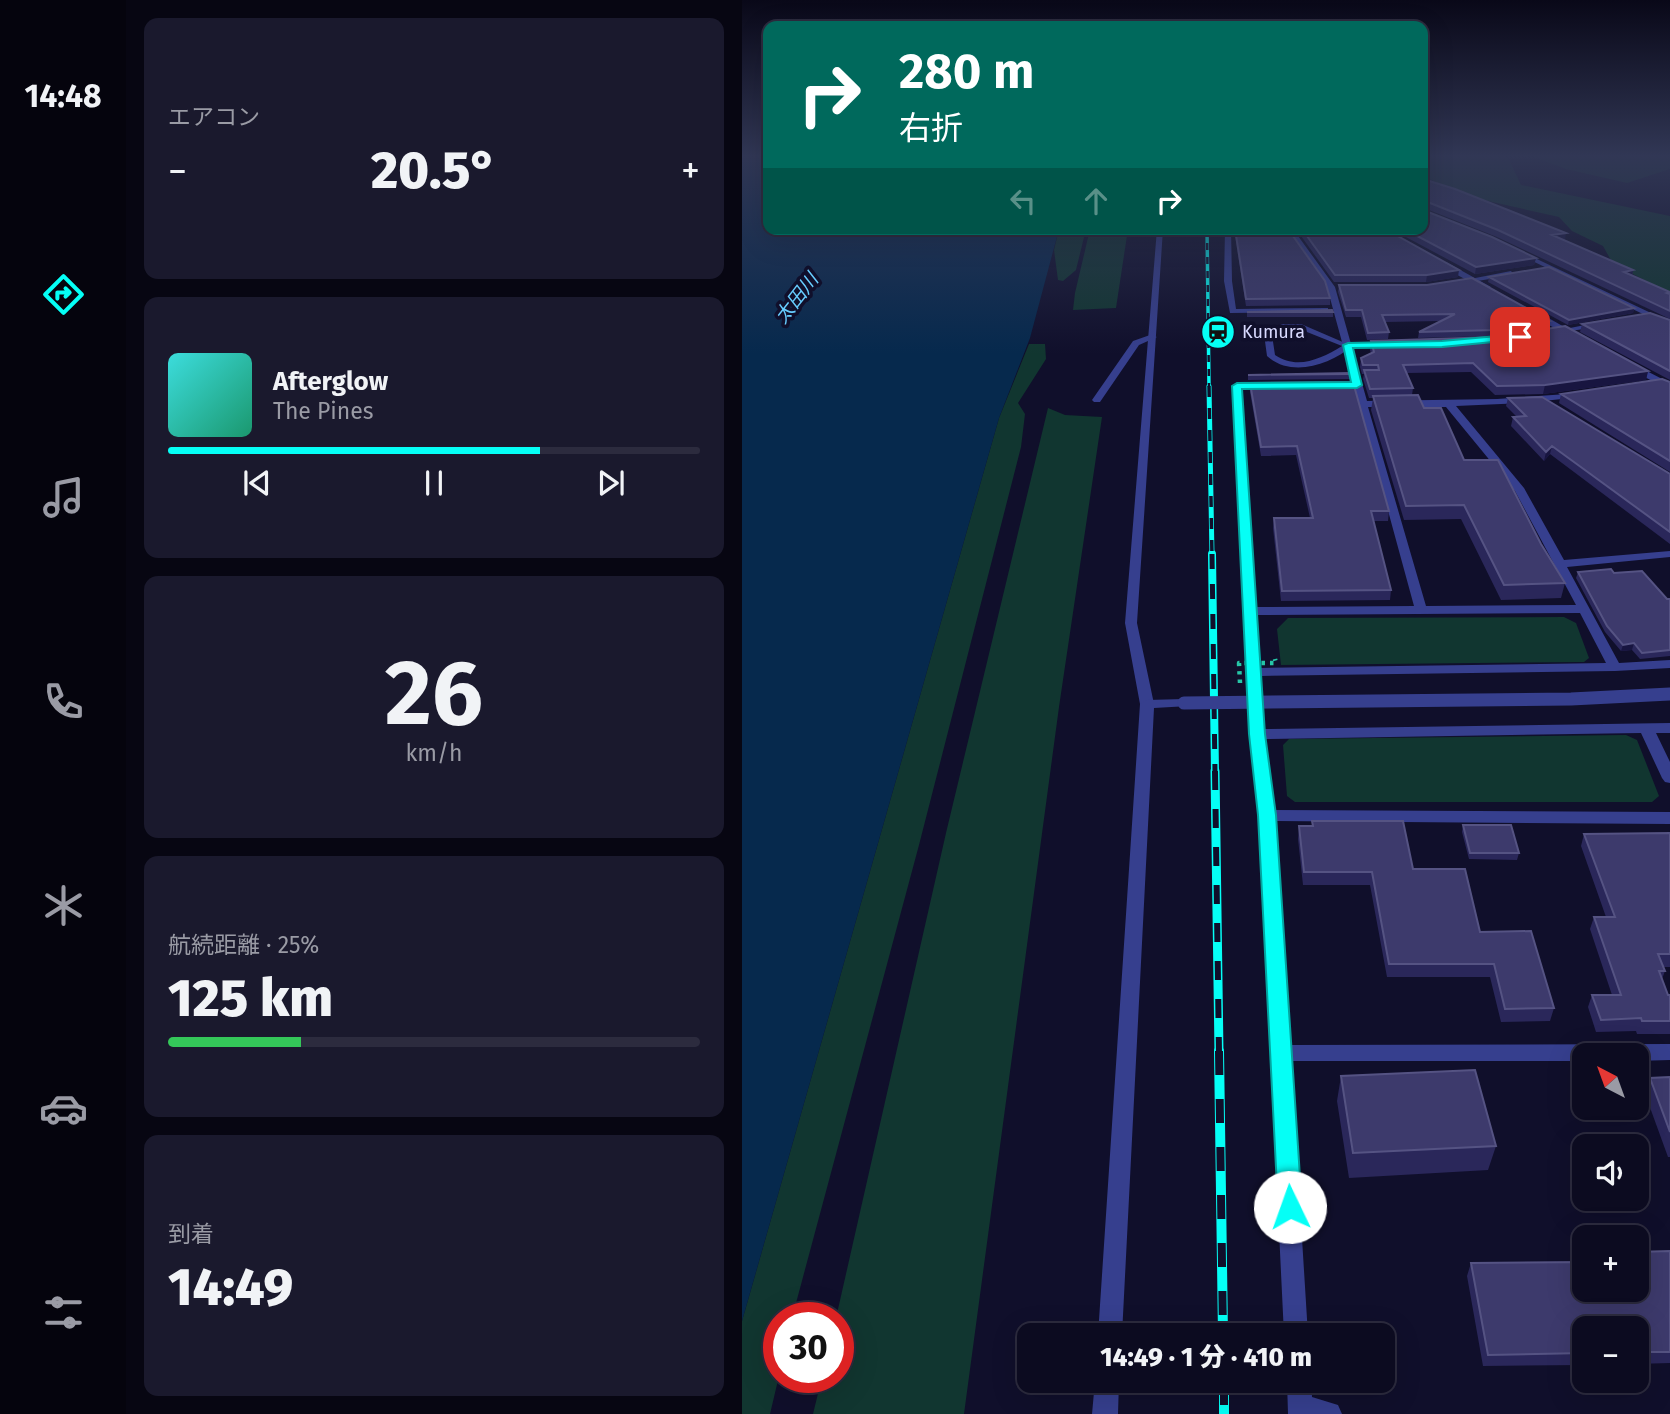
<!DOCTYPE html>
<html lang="ja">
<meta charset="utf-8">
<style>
:root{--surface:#0c0b20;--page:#1a192d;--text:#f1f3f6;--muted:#9a9ba5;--line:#2c2b3e;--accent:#05fff6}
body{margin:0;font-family:"Fira Sans","Noto Sans JP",sans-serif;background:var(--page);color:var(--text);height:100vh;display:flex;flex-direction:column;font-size:26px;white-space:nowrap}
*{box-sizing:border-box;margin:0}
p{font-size:23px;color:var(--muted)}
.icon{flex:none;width:38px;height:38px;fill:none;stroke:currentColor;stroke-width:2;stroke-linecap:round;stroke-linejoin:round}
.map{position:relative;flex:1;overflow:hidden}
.details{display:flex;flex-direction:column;gap:18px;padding:18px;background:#070612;width:616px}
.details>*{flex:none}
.banner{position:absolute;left:21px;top:21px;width:665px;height:214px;border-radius:14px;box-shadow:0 7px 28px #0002,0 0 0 2px var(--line);background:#00695c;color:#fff;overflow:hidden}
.needle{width:46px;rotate:319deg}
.tools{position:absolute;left:830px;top:1043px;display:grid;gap:14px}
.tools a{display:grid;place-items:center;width:77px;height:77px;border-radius:14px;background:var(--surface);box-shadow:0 7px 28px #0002,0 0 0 2px var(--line);font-size:35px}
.speed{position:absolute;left:21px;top:1302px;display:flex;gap:14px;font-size:35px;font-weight:700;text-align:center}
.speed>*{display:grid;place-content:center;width:91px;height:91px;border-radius:50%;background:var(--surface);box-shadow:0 7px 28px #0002,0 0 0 2px var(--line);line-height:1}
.speed .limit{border:10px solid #d22;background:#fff;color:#111}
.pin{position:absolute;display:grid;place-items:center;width:60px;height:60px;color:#fff;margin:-30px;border-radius:14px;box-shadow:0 4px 10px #0006}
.me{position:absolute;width:77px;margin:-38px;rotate:357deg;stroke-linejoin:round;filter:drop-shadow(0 0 5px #0008)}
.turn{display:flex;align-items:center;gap:24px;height:147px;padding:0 21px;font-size:32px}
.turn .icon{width:91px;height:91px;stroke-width:2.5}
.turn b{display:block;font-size:49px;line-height:60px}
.lanes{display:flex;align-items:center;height:66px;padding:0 21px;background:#0003;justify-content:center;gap:35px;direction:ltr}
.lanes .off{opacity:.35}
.big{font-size:52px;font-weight:800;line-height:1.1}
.details .card{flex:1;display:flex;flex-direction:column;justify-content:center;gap:10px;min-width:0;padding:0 24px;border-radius:14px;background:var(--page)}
.details .dial{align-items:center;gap:0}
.dial b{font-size:91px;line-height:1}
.song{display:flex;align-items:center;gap:21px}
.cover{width:84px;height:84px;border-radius:10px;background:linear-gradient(135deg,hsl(180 70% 55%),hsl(160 70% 35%))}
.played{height:7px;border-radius:4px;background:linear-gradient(90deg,var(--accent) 70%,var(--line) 70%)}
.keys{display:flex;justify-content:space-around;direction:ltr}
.heat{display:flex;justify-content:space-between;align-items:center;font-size:38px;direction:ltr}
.charge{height:10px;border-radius:5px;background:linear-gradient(90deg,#34c759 25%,var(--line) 0)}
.trip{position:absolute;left:275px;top:1323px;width:378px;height:70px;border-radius:14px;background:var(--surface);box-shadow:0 7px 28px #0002,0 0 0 2px var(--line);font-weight:800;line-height:70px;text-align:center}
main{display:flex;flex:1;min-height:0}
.dock{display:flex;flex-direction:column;width:126px;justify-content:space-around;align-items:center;background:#05040d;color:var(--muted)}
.dock .icon{width:49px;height:49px}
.dock .on{color:var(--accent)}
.dock b{font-size:32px;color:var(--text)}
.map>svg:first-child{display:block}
.green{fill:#113630}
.water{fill:#06294d}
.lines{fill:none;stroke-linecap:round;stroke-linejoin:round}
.service{fill:#363f8e;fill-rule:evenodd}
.minor{fill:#363f8e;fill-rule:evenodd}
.tertiary{fill:#363f8e;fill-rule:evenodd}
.rail-far4-casing{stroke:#05fff6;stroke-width:3.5}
.rail-far3-casing{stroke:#05fff6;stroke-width:5}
.rail-far2-casing{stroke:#05fff6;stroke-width:8}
.rail-far1-casing{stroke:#05fff6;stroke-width:9}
.rail-casing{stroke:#05fff6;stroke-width:10}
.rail-far4{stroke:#100f2b;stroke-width:2.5;stroke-dasharray:7;stroke-linecap:butt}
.rail-far3{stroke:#100f2b;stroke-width:3.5;stroke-dasharray:11;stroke-linecap:butt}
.rail-far2{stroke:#100f2b;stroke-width:5;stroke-dasharray:15;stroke-linecap:butt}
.rail-far1{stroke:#100f2b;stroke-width:6;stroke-dasharray:19;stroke-linecap:butt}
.rail{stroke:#100f2b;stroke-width:8;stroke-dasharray:24;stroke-linecap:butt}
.path-bridge{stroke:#26c6a7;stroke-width:4.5;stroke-dasharray:3.5 5;stroke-linecap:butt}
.tertiary-bridge{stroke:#363f8e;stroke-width:13}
.wall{fill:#2a275a}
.shaded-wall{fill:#181540}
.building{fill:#3d3a6c;stroke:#555383;stroke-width:2}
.route{fill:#05fff6;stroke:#03a6a0;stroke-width:2}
.labels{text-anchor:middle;stroke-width:7;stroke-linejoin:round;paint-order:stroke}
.far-poi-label{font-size:18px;fill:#d9daff;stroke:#100f2b;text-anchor:start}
.far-water-label{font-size:19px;font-style:italic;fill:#67cdff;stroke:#100f2b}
</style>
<main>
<nav class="dock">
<b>14:48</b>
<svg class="icon on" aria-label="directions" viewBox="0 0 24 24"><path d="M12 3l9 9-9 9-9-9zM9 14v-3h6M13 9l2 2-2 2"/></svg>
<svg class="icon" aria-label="music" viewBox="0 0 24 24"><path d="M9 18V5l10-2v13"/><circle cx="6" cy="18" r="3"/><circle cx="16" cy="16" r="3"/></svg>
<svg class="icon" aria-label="phone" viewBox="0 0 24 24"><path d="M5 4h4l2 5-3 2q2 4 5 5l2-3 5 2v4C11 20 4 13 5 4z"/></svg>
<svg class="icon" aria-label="climate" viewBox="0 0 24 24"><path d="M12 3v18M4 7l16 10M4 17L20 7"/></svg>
<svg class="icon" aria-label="car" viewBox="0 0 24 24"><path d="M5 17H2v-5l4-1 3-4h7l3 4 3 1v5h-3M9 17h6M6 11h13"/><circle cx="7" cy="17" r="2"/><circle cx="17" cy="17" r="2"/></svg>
<svg class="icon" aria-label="filters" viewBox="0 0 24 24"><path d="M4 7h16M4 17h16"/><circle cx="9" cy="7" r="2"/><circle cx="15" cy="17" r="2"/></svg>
</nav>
<section class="details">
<div class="card"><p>エアコン</p>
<div class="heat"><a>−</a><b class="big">20.5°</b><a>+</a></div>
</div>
<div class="card">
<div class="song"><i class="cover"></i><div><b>Afterglow</b><p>The Pines</p></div></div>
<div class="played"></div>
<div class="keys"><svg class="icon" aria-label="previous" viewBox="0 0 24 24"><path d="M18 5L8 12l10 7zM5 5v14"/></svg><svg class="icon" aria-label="pause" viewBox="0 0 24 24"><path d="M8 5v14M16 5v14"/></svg><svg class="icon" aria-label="next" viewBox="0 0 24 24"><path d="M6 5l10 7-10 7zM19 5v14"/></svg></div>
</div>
<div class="card dial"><b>26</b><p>km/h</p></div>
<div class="card"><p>航続距離 · 25%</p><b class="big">125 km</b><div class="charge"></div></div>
<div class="card"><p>到着</p><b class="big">14:49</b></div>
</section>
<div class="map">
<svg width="928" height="1414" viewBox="0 0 928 1414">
<rect width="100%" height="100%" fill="#100f2b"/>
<path class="green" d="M681,156H760L766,157L779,185L928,216V293L871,264L861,246L830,231L817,217L737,199L702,187L681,175Z
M789,156H928V169L885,183L824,169Z
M317,229H344L334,270L321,281L316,280L312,250Z
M348,229H386L374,308L331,310L333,293Z
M287,344H303L304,359L276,403L283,414L279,447L177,845L50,1318H37V1376L28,1414H0V1321L257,418Z
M306,408L323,415L360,417L317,707L222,1414H71L80,1377H96V1318H94L204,833Z
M822,617L834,623L847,658L842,662L539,665L535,629L546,618Z
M884,735L895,740L917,796L910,802H553L545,796L541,745L547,739Z"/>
<path class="water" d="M0,156H26V229H317L288,338L257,418L0,1321Z"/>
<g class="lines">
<path class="service" d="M540,324H559L610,346C588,365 549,378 525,356L522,334ZM542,328H555L600,346C579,359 555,370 533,355L530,335Z
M408,335L415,337L397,345L358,402H352L350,400L391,341Z"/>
<path class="minor" d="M415,229H421L395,623L412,704L405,708L398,704L383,623Z
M483,229H489L490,281L494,309L583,308H586V312L488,313L482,281Z
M544,229H551L593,287L625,401L755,399L839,393V397L782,403L714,406L782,488L822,560L928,551V557L825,567L877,663L928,660V668L873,671L518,676L522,729L928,723V733H914L928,762V783L923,782L920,778L899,733L523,739L532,810L928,812V824L533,821L547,1045L928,1044V1060L894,1061V1055H842V1061H549L566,1335H542L517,815L508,734L492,384L526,383L530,386L526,389H500L514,607L672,606L585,287ZM626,407H704L773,491L834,605L684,606ZM838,613L864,663L518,668L514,615Z
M776,252H780L928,322V327L776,254Z
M769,271L772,275L717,284L713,282Z
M858,322H861V326L822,332L818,330Z
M545,1381H569L570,1397L596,1405L600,1414H546Z"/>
<path class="tertiary" d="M698,262H704L749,287L742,289L698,266Z
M790,312H796L838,336L831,338L790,316Z
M646,342L649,343V347L606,349L602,346L606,343Z
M885,364H891L928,383V390L885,368Z
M442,699L449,703L447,706L412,708L380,1335H356L398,704L405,700Z
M353,1381H377L376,1414H350Z"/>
<g class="rail-far4-casing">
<path id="rail-far4" d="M465,229L467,387"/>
</g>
<g class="rail-far3-casing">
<path id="rail-far3" d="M467,386L470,556"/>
</g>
<g class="rail-far2-casing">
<path id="rail-far2" d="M470,554L473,773"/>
</g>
<g class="rail-far1-casing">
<path id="rail-far1" d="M473,771L477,1053"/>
</g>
<g class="rail-casing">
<path id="rail" d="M477,1051L481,1335
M482,1381V1414"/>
</g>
<use href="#rail-far4" class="rail-far4"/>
<use href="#rail-far3" class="rail-far3"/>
<use href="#rail-far2" class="rail-far2"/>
<use href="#rail-far1" class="rail-far1"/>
<use href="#rail" class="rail"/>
<path class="path-bridge" d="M498,683L497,663H534L533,659"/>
<path class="tertiary-bridge" d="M442,703L829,699L928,694"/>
</g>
<path class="wall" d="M681,179L891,270L890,276L928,292V319L755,237L682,208H681Z
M492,229H546L588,298V305L504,306Z
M554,229H643L716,277L684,282H592Z
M649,229H681L794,258L792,265L733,274Z
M747,277L892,308L891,313L826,325L746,282Z
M597,285L807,328L752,336L676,338L677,332L699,321L643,322L647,332L646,339L625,340L619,317H604L596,292Z
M505,312H591V317H505Z
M928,320V380L838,332L840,324Z
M629,341L906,371L904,380L801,394L753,395L729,372L665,373L671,388L670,395L682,408L722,460L799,544L823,583L819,598L759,600L719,519L662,520L629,410L631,398H627L621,379L622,374H620L618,367L619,358L629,353L628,350Z
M608,373V379L506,380V375Z
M928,382V472L817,403L819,394Z
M508,383L647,511L646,521H631L649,590L648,600L539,601L531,528L532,518H568L554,455L519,456L508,392Z
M766,398L928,474V544L808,454L802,461L769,426L771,417H775L764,406Z
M836,572L872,573L925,599H928V656L898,659L890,650L879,651L863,632L834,578Z
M570,821L671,869L738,932L812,1008L808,1021L759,1022L748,977H645L628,885H561L556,839L557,826H570Z
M721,825L777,853L775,860L727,859L720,832Z
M928,833V967H921L923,971L920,979L926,995H928V1034H895L894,1031L854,1032L846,1007L850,995H870L848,929L852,917H864L839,846L842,834Z
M599,1076L754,1146L746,1170L607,1178L595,1101Z
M928,1077V1157H926L902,1091L908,1078Z
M928,1251V1363L894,1364V1328H842V1365L741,1366L725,1276L729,1263L842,1290Z"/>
<path class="shaded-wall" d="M824,233L823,240L808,242L810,235Z
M794,258L792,265L733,274L734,267Z
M717,270L716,277L684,282L685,275Z
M891,270L890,277L882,272Z
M892,308L891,313L826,325L827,320Z
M808,321L807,328L752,336L753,330Z
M906,371L904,380L801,394L803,385Z
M810,446L808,454L802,461L804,452Z
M892,643L890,650L879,651L881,645Z"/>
<path class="building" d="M681,179L713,189L824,233L810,235L891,270L882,272L928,292L925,293L928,294V311L756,230L683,201L681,203Z
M681,210L750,237L794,258L734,267L662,229H681Z
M493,229H546L583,281L588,298L504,299Z
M560,229H643L717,270L685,275H593Z
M807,267L892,308L827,320L747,277Z
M730,278L808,321L753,330L677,332L713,314L640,315L647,332L626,333L620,310H604L597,285H685Z
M590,310L591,312H505Z
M908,313L928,320V371L840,324Z
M823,326L906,371L803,385L755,386L731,363L661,365L671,388L628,389L622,370H637L636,365H621L619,358L632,352L629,341L754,337Z
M608,373V374L506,375Z
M920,379L928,382V461L819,394Z
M611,382L647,511H629L649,590L540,591L532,518H571L555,446L519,447L508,383Z
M676,395L682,408H699L722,460H756L799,544L823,583L762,585L722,505L664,506L631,396Z
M800,397L928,474V532L810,446L804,452L771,417L784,416L766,398Z
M869,569L872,573L900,571L925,599H928V650L900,653L892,643L881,645L865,626L836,572Z
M570,821H661L671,869H723L738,932L789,931L812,1008L763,1009L752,964H647L630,872H562L557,826H571Z
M721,825H769L777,853H728Z
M928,833V954H916L923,971H917L926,995H928V1021H900L899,1018L859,1020L850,995H879L852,917H873L842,834Z
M733,1070L754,1146L611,1153L599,1076Z
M928,1077V1132L908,1078Z
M928,1251V1352H894V1328H842V1353L746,1355L729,1263L842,1262V1290H894V1252Z"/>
<linearGradient id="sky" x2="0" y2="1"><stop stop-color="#090818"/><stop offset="0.44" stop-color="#313755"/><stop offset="1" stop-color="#313755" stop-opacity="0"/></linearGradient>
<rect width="928" height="354" fill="url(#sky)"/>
<path class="route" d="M778,334L781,335V339L700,347L611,348L620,385L615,388L500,389L523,734L534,815L560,1207L557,1216L548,1219L539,1216L536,1207L516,815L507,734L490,386L495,383L609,382L601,345L606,343L700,341Z"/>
<defs>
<g id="station-disc" transform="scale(1.75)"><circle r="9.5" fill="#05fff6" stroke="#100f2b"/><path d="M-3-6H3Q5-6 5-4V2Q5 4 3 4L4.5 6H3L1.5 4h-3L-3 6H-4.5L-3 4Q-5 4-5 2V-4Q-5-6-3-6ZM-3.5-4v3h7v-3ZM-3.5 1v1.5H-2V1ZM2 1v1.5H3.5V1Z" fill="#111"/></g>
</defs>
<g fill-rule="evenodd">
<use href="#station-disc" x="476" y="332"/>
</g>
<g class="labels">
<g class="far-poi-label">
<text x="500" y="338">Kumura</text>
</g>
<g class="far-water-label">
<text transform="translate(54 298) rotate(-52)" y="7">太田川</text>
</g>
</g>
</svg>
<div class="tools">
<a><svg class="needle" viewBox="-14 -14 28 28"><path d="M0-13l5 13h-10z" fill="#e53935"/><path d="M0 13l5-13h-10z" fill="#9a9ba5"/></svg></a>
<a><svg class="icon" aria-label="sound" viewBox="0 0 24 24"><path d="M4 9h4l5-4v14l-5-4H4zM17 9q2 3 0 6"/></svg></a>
<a>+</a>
<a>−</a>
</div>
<div class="speed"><div class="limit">30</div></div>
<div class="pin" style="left:778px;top:337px;background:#d93025"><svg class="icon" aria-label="arrive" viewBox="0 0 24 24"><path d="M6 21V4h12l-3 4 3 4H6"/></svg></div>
<svg class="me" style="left:548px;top:1207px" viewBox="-20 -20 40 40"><circle r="19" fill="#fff"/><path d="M0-13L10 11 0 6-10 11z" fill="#05fff6"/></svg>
<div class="trip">14:49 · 1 分 · 410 m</div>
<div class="banner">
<div class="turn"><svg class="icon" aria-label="right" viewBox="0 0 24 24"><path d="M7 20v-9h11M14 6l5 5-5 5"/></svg><div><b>280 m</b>右折</div></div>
<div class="lanes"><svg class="icon off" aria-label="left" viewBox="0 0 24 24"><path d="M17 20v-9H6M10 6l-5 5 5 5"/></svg><svg class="icon off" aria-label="ahead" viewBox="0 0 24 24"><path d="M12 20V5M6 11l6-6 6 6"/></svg><svg class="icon" aria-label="right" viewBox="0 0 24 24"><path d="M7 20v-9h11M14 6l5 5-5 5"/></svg></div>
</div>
</div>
</main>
